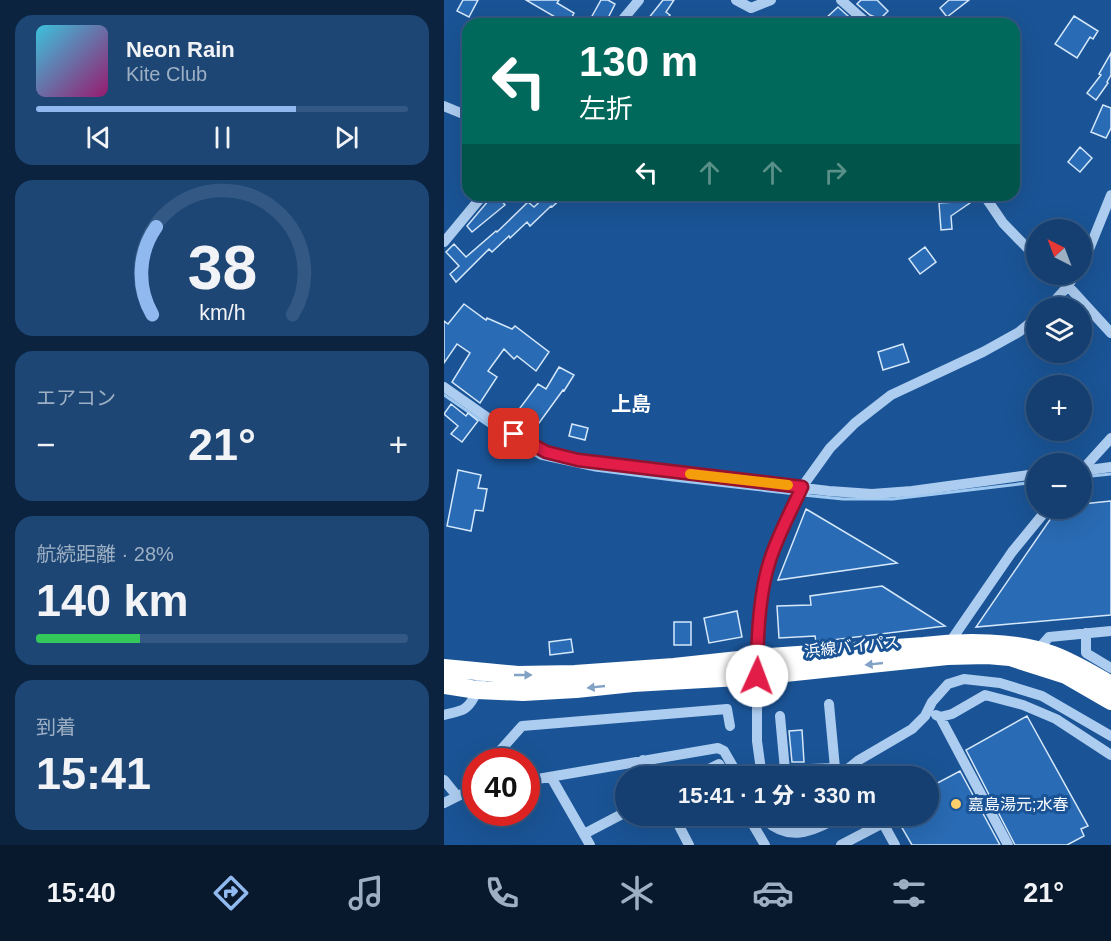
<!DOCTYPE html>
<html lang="ja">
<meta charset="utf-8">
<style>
:root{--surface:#143f70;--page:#1d4675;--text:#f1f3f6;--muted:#9dafc3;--line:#335883;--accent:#90b9f0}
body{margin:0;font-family:Helvetica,"Noto Sans JP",sans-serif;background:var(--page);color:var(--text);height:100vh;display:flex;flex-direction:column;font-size:22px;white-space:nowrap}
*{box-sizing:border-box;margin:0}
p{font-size:20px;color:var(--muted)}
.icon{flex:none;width:33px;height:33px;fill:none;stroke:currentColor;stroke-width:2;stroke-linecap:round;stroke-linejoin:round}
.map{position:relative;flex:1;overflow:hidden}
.sheet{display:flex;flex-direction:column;gap:15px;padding:15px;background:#0b233e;width:444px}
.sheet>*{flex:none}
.guide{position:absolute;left:18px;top:18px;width:558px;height:183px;border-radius:18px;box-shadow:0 6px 24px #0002,0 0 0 2px var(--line);background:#00695c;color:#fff;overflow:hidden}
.needle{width:39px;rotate:318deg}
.tools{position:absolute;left:582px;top:219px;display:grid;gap:12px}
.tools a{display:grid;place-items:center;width:66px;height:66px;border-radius:50%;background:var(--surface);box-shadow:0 6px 24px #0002,0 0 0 2px var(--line);font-size:30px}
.speed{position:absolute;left:18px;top:748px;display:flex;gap:12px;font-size:30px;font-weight:700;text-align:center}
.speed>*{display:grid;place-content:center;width:78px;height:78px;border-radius:50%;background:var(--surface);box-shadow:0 6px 24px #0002,0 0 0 2px var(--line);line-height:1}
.speed .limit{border:9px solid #d22;background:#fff;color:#111}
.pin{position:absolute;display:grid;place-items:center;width:51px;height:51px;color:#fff;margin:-26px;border-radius:12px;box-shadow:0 3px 9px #0006}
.me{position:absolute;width:66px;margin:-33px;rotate:2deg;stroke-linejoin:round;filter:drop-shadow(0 0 4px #0008)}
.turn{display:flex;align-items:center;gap:21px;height:126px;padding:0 18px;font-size:27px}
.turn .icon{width:78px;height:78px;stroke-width:2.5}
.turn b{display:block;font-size:42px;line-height:51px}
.lanes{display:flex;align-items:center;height:57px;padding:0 18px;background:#0003;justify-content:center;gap:30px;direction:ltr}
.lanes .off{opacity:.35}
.big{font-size:45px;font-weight:800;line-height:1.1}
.sheet .card{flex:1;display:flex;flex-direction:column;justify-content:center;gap:9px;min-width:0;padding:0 21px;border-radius:18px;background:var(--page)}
.sheet .dial{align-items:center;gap:0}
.dial svg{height:156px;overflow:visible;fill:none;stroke:var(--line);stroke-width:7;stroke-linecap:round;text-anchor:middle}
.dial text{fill:var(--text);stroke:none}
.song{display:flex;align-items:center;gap:18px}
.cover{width:72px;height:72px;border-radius:9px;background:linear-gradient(135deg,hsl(190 70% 55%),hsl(320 70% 35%))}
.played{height:6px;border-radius:3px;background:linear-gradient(90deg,var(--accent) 70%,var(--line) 70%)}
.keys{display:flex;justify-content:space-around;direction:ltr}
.heat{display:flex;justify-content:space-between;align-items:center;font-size:33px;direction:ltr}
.charge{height:9px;border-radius:4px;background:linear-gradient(90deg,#34c759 28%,var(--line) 0)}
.trip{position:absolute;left:171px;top:766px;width:324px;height:60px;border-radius:30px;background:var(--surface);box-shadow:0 6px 24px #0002,0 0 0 2px var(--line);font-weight:800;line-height:60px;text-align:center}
.dock{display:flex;height:96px;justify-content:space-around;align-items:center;background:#08192d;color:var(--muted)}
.dock .icon{width:42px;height:42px}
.dock .current{color:var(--accent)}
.dock b{font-size:27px;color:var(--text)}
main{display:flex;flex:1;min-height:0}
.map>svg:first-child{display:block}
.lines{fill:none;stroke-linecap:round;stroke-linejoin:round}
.stream{stroke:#a0c9f2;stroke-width:3}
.building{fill:#296bb4;stroke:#d4e7fb;stroke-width:1.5}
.minor{stroke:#adcdf0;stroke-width:10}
.highway{stroke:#fff;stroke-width:18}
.oneway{fill:#81a1c5}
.route-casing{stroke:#92132f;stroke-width:15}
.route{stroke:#e11d48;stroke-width:10}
.slow{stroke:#f59e0b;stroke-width:10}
.poi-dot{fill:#ffd06c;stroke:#1a5496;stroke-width:2}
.labels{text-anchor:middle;stroke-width:6;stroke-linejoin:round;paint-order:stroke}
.street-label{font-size:16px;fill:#fff;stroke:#1a5496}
.poi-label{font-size:16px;fill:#fff;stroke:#1a5496;text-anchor:start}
.quarter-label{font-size:20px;font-weight:bold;fill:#fff;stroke:#1a5496}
</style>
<main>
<section class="sheet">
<div class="card">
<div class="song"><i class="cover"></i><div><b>Neon Rain</b><p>Kite Club</p></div></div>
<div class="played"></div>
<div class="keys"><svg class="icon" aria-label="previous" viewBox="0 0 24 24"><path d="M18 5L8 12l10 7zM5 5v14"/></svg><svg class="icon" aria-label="pause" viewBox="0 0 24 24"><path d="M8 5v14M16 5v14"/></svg><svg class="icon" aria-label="next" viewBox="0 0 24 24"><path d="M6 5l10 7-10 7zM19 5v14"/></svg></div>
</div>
<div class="card dial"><svg viewBox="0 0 100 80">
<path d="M14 69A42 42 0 1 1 86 69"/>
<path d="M14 69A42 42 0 0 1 16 24" stroke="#90b9f0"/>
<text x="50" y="56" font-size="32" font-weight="700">38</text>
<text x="50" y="72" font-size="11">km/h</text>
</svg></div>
<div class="card"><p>エアコン</p>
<div class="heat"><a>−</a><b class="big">21°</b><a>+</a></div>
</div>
<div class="card"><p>航続距離 · 28%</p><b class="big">140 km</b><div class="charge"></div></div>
<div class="card"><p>到着</p><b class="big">15:41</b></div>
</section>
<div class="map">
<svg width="667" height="845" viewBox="0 0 667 845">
<rect width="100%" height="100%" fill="#1a5496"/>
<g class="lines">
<path class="stream" d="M0,395L55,433L96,458L151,470L229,480L352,494
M638,477L667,474
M359,495L399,499H449L592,482"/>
</g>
<path class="building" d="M19,0H34L25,17L13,11Z
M82,0H115L113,3L130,13L128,17L146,22V24H123Z
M157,0H164L171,4L161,24H158L147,18Z
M219,0H230L222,12L226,15L218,24H200Z
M417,0H433L444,11L436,19L426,15L413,4Z
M505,0H525L503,17L496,8Z
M394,7L404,16L396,24H386L381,19Z
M630,16L654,31L649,39L646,37L633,58L611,44Z
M667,53V75L663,82L664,83L652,100L643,93L657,75L655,74Z
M659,105L667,108V128L662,138L647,132Z
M636,147L648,158L636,172L624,162Z
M46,195H53L61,205L28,232L23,226L45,200Z
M103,195H121L108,207L107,206L86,226L83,222L66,238L65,236L48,252L45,249L12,282L6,274L15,266L2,252L10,244L22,257L52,231L53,232L84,202L90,207Z
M506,195H533V198L507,216L508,229L497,230L495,203L510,202Z
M481,247L492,262L476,274L465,259Z
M20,304L42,320L43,318L68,329L71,326L105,352L92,371L73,356L70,359L60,349L44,371L53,377L36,403L8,382L26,353L13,344L0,363V321L4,324Z
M459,344L465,362L439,370L434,352Z
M115,367L130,375L120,391L119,390L87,434L67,420L94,384L102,389Z
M7,404L22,416L24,413L34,421L18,442L7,434L14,426L0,414Z
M128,424L144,428L141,440L125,436Z
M14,470L37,475L34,488L43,489L39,511L31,510L27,531L3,526Z
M667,501V615L532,627L614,508H638V504Z
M362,509L453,563L334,580Z
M438,586L501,626L372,642L371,636L335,638L333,606L367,605L366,596Z
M293,611L298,637L265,643L260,618Z
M230,622H247V645H230Z
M127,639L129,652L106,655L105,642Z
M583,716L644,826L637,829L640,836L623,845H571L522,750Z
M358,730L360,762H348L345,731Z
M516,771L556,845H468L457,826L463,823L459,816H484V811L489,808L484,800V788Z"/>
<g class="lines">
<path class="minor" d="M292,0L307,8L327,0
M397,0L424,24
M175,24L195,0
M0,106L24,116
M540,195L559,223L592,257
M0,242L39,195
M638,262L646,247L667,195
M610,274L624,286L667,333
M604,308L624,286L631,274
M0,387L54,425L102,452L134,461L385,491L428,494L468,491L592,474
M638,470L667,438
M638,471L667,467
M642,633V653L667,668
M505,647L506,642L568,552L604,508
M592,652L605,637L667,631
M0,715C6,713 15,712 20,709C31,702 35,684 40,673
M492,715L496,717L564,845
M336,716L341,770L391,768L385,704
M496,717L508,714L541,695L579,705L612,719L667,755
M199,760L209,777
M46,762L78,726L283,709L286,726
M406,767L412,777
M107,777L146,845
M249,777L275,764L282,777
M318,777L313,741V658L318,597L326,560L358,487L386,448L411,423L447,395L539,352L575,332L592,318
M394,777L415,760L468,729L481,716L488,702L504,684L520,679L556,683L598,696L667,736
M0,780L13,796
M82,781L274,748L280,751L295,777
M22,792L32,778
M0,803L22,792L32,791
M230,816L245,845
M304,816L321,845
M317,816C344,844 367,832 397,816
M435,816L451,845
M140,834L182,812
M397,845L439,823"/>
<path class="highway" d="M0,668L74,675L131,674L230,667L313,658L480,646C519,641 572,641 609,655C630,663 648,674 667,685
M0,685L33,690L79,692L132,689L189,683L313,676L503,656L543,655L566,657L622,675L667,701"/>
</g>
<defs><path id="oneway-solid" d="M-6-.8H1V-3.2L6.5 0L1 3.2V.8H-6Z" transform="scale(1.5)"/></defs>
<g class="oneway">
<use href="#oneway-solid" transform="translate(430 664) rotate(174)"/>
<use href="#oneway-solid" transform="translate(79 675)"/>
<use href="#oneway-solid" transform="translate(152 687) rotate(174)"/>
</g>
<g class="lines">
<g class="route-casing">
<path id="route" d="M70,434L102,452L134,460L358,487C347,511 334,535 326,560C315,593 313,640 313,676"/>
</g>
<use href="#route" class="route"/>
<path class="slow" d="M246,474L344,485"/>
</g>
<circle class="poi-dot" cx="512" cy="804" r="6"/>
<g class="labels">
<g class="street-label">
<text transform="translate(408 646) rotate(-6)" y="6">浜線バイパス</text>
</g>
<g class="poi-label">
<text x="524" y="810">嘉島湯元;水春</text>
</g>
<g class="quarter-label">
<text x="187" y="411">上島</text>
</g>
</g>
</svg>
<div class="tools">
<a><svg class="needle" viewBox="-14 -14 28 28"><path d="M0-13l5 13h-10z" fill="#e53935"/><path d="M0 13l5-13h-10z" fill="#9dafc3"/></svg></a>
<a><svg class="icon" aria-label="layers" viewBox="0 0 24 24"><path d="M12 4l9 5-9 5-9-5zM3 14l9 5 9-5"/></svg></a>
<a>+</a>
<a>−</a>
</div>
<div class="speed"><div class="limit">40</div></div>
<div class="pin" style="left:70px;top:434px;background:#d93025"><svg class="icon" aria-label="arrive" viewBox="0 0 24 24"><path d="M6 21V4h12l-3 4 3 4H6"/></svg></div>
<svg class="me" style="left:313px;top:676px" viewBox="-20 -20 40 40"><circle r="19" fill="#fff"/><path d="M0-13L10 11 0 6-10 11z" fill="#e11d48"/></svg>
<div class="trip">15:41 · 1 分 · 330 m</div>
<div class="guide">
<div class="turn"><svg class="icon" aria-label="left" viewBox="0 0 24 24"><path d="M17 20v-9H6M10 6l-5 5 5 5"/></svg><div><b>130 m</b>左折</div></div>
<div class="lanes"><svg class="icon" aria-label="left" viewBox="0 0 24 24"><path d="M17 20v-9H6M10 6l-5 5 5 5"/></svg><svg class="icon off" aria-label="ahead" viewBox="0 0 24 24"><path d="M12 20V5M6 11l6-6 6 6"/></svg><svg class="icon off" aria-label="ahead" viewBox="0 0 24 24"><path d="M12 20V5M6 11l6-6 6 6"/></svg><svg class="icon off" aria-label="right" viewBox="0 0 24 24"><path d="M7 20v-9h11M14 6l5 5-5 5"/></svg></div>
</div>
</div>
</main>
<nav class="dock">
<b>15:40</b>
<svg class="icon current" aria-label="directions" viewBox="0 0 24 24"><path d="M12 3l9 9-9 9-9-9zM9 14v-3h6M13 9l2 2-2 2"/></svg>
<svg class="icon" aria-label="music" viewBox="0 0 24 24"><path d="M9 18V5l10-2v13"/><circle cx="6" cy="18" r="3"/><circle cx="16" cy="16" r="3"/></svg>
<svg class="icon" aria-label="phone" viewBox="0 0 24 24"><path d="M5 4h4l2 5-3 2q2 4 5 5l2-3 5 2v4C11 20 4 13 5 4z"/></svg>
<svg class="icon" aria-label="climate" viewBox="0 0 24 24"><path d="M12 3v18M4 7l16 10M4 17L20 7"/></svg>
<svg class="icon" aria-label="car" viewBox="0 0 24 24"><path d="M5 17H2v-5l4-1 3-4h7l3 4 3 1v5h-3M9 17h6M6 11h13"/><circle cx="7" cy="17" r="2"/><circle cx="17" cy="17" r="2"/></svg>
<svg class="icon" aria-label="filters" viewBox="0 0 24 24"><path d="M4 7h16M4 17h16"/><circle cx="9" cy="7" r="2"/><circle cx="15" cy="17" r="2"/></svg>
<b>21°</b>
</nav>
